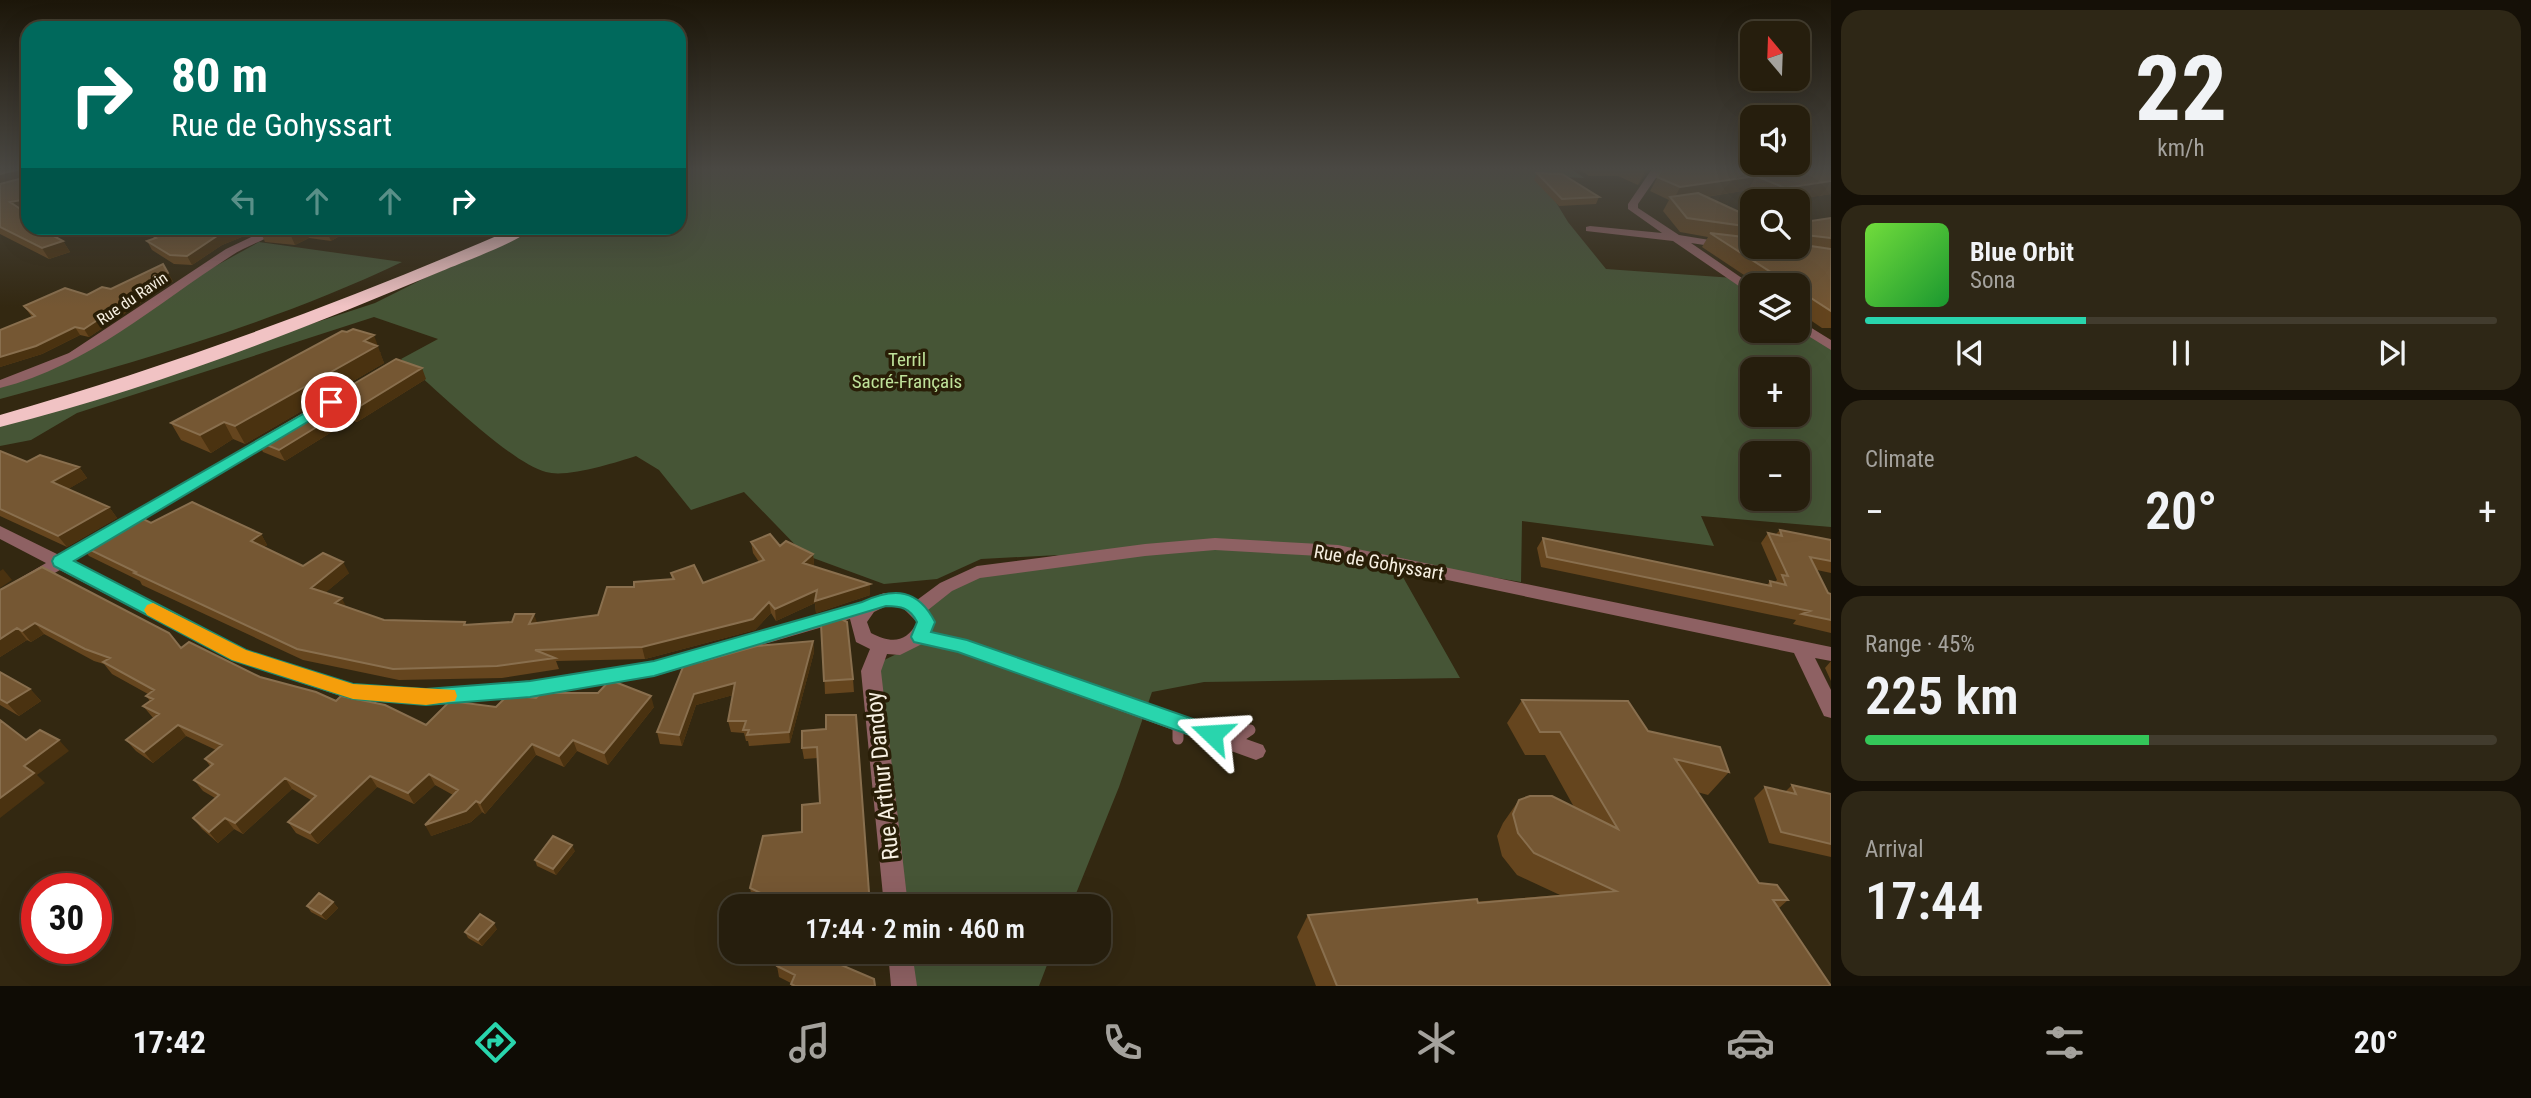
<!DOCTYPE html>
<meta charset="utf-8">
<style>
:root{--surface:#261e0d;--page:#2e2716;--text:#f1f3f6;--muted:#a4a29d;--line:#423c2e;--accent:#29d5ad}
body{margin:0;font-family:"Roboto Condensed",sans-serif;background:var(--page);color:var(--text);height:100vh;display:flex;flex-direction:column;font-size:26px;white-space:nowrap}
*{box-sizing:border-box;margin:0}
p{font-size:23px;color:var(--muted)}
.icon{flex:none;width:38px;height:38px;fill:none;stroke:currentColor;stroke-width:2;stroke-linecap:round;stroke-linejoin:round}
.map{position:relative;flex:1;overflow:hidden}
.side{display:flex;flex-direction:column;gap:10px;padding:10px;background:#151007;width:700px}
.side>*{flex:none}
.guide{position:absolute;left:21px;top:21px;width:665px;height:214px;border-radius:21px;box-shadow:0 7px 28px #0002,0 0 0 2px var(--line);background:#00695c;color:#fff;overflow:hidden}
.needle{width:46px;rotate:341deg}
.controls{position:absolute;left:1740px;top:21px;display:grid;gap:14px}
.controls a{display:grid;place-items:center;width:70px;height:70px;border-radius:14px;background:var(--surface);box-shadow:0 7px 28px #0002,0 0 0 2px var(--line);font-size:35px}
.speed{position:absolute;left:21px;top:873px;display:flex;gap:14px;font-size:35px;font-weight:700;text-align:center}
.speed>*{display:grid;place-content:center;width:91px;height:91px;border-radius:50%;background:var(--surface);box-shadow:0 7px 28px #0002,0 0 0 2px var(--line);line-height:1}
.speed .limit{border:10px solid #d22;background:#fff;color:#111}
.pin{position:absolute;display:grid;place-items:center;width:60px;height:60px;color:#fff;margin:-30px;border:4px solid #fff;border-radius:50%;box-shadow:0 2px 7px #0007}
.me{position:absolute;width:77px;margin:-38px;rotate:290deg;stroke-linejoin:round;filter:drop-shadow(0 0 5px #0008)}
.turn{display:flex;align-items:center;gap:24px;height:147px;padding:0 35px;font-size:32px}
.turn .icon{width:91px;height:91px;stroke-width:2.5}
.turn b{display:block;font-size:49px;line-height:60px}
.lanes{display:flex;align-items:center;height:66px;padding:0 35px;background:#0003;justify-content:center;gap:35px;direction:ltr}
.lanes .off{opacity:.35}
.big{font-size:52px;font-weight:600;line-height:1.1}
.side .card{flex:1;display:flex;flex-direction:column;justify-content:center;gap:10px;min-width:0;padding:0 24px;border-radius:21px;background:var(--page)}
.side .dial{align-items:center;gap:0}
.dial b{font-size:91px;line-height:1}
.song{display:flex;align-items:center;gap:21px}
.cover{width:84px;height:84px;border-radius:10px;background:linear-gradient(135deg,hsl(100 70% 55%),hsl(130 70% 35%))}
.played{height:7px;border-radius:4px;background:linear-gradient(90deg,var(--accent) 35%,var(--line) 35%)}
.keys{display:flex;justify-content:space-around;direction:ltr}
.heat{display:flex;justify-content:space-between;align-items:center;font-size:38px;direction:ltr}
.charge{height:10px;border-radius:5px;background:linear-gradient(90deg,#34c759 45%,var(--line) 0)}
.trip{position:absolute;left:719px;top:894px;width:392px;height:70px;border-radius:21px;background:var(--surface);box-shadow:0 7px 28px #0002,0 0 0 2px var(--line);font-weight:600;line-height:70px;text-align:center}
.menu{display:flex;height:112px;justify-content:space-around;align-items:center;background:#0f0c05;color:var(--muted)}
.menu .icon{width:49px;height:49px}
.menu .selected{color:var(--accent)}
.menu b{font-size:32px;color:var(--text)}
main{display:flex;flex:1;min-height:0}
.map>svg:first-child{display:block}
.green{fill:#465536;fill-rule:evenodd}
.lines{fill:none;stroke-linecap:round;stroke-linejoin:round}
.lane{stroke:#8e6163;stroke-width:11}
.street{fill:#8e6163;fill-rule:evenodd}
.highway{fill:#f1c3c4;fill-rule:evenodd}
.wall{fill:#65451e}
.shaded-wall{fill:#4a3210}
.building{fill:#755733;stroke:#896f4e;stroke-width:2}
.route{fill:#29d5ad;stroke:#1b8a70;stroke-width:2}
.slow{fill:#f59e0b}
.labels{text-anchor:middle;stroke-width:7;stroke-linejoin:round;paint-order:stroke}
.far-street-label{font-size:16px;fill:#f7f0e2;stroke:#291e07}
.park-label{font-size:19px;fill:#bfe29a;stroke:#291e07}
.street-label{font-size:19px;fill:#f7f0e2;stroke:#291e07}
.near-street-label{font-size:23px;fill:#f7f0e2;stroke:#291e07}
</style>
<main>
<div class="map">
<svg width="1831" height="986" viewBox="0 0 1831 986">
<rect width="100%" height="100%" fill="#332811"/>
<path class="green" d="M679,169H1572L1584,178L1540,176L1568,222L1606,269L1734,278L1752,291V331H1797V322L1831,346V527L1701,516L1714,546L1522,521L1521,582L1377,558L1395,563L1460,678L1204,682L1152,692L1119,787L1071,906H898L878,663L911,647L926,596L945,583L1059,555L981,559L937,579L884,584L805,555L744,492L691,510L659,470L636,456C614,463 567,478 546,472C510,463 433,386 401,359L438,339L374,317L77,413L31,440L0,446V426L375,303L427,277L542,228H679ZM1752,369H1797V415H1752ZM1752,453H1797V499H1752Z
M259,242L402,262C274,323 137,362 0,399V384L51,364L183,284Z
M902,952H1052L1039,986H905Z"/>
<g class="lines">
<path class="lane" d="M1178,722V739
M1232,742L1250,730"/>
<path class="street" d="M1652,169H1662L1638,204V208L1679,235L1728,243L1730,245L1724,248L1691,243L1752,285V295L1673,241L1586,231V227L1590,226L1662,233L1628,209V204Z
M270,228H282C268,240 247,245 231,256C156,304 88,366 0,388V380L69,353L226,249Z
M1797,319L1831,340V350L1797,329Z
M278,429L283,430L285,433L283,436L125,531H113L111,527L113,523Z
M0,526L59,555L94,534H106L108,538L106,542L73,562L246,650L353,684L426,689L537,680L655,662L862,602L884,593L917,600L940,583L977,566L1145,544L1215,538L1338,545L1831,647V661L1815,658L1831,690V718L1824,716L1794,653L1338,557L1215,550L1145,556L980,578L952,591L928,610L935,622L930,632L967,640L1263,745L1266,751L1263,757L1256,760L958,652L922,644L900,655L887,654L881,671L908,906H884L861,671L870,649L856,642L850,619L655,676L537,696L426,705L353,700L232,660L60,570L0,604V590L46,563L0,539ZM886,606L903,608L917,622C906,644 890,643 871,633L867,622L874,612Z
M888,952H912L917,986H891Z"/>
<path class="highway" d="M515,228H533C519,242 463,262 442,271C299,331 151,389 0,427V415C176,364 347,301 515,228Z"/>
</g>
<path class="wall" d="M0,169H28V210L24,211L28,228L63,241L70,252L49,259L0,234Z
M1578,169H1649L1638,185L1618,176H1589Z
M1662,169H1831V194L1785,201H1773L1748,190L1706,197L1752,218V247H1797V223L1831,218V328H1822L1797,311V285H1759L1702,247L1708,237L1680,232L1663,211L1669,200L1650,191Z
M1537,173L1599,197L1596,204L1559,206L1534,180Z
M178,228H264L222,245L192,265L174,264L152,250L147,241L154,239L152,235Z
M269,228H353L331,241L309,238L295,245L265,242L261,233Z
M173,281L89,337L80,335L42,354L0,367V330L32,317L24,306L87,295L111,289Z
M381,352L380,353L384,363L245,444L233,439L211,453L181,440L171,423Z
M426,379L357,422L351,420L285,461L263,452L257,441Z
M0,451L27,462L79,467L87,478L68,489L109,507L117,518L67,547L0,516Z
M151,523L261,534L267,545L264,547L303,566L349,573L326,592L346,607L384,620L465,622L466,625L537,623L598,615L634,587L672,580L671,573L703,583L759,562L753,553L751,542L780,546L813,554L814,565L812,566L870,595L816,613L815,603L776,621L771,613L755,630L645,659L556,661L559,669L502,678L399,680L303,660L142,585L140,581L89,556L80,545Z
M1780,530L1831,540V573L1817,570L1828,593L1831,594V633L1793,624L1796,620L1541,567L1537,548L1543,538L1767,585L1770,581L1775,582L1777,580L1761,543L1768,533L1776,534Z
M0,590L181,648L260,677L336,701L426,725L496,707H654L608,765L577,751L564,767L536,755L485,814L482,812L471,822L431,836L453,795L435,785L414,804L377,787L318,844L296,833L288,822L311,800L292,789L243,834L234,829L218,843L202,829L193,818L215,798L203,791L194,780L210,766L205,759L216,750L186,736L153,763L136,751L126,740L154,719L143,706L150,701L146,696L148,694L112,674L104,664L94,661L44,634L31,642L27,640L0,657Z
M822,617L853,679L854,692L825,694Z
M813,641L814,652L790,743L749,746L748,741H746L744,733L731,732L728,721L733,695L696,705L682,746L660,744L657,732L700,662Z
M1831,661V681L1825,668Z
M0,672L30,689L41,701L19,716L0,705Z
M1522,700L1648,731L1729,772L1708,795L1697,792L1759,883L1788,900L1778,909L1831,986H1316L1297,937L1308,915L1560,895L1517,875L1502,856L1497,836L1503,823L1519,800L1574,807L1545,755H1525L1507,723Z
M826,729L870,906H769L752,898L750,888L802,832L820,803L818,758L804,759L802,748Z
M1792,785L1831,794V857L1769,843L1754,798L1765,787L1785,792Z
M575,851L556,875L537,866L535,860Z
M333,902L338,908L326,920L311,912L307,906Z
M497,929L482,946L468,938L465,932Z
M861,952H873V958Z
M777,966L875,986H791V983L779,977Z"/>
<path class="shaded-wall" d="M20,169H24L28,178L0,185V174Z
M1646,169H1649L1638,185Z
M1756,176L1748,190L1673,202L1680,187Z
M1831,181V194L1785,201H1777L1785,188Z
M28,199V210L17,213L10,202Z
M239,228H264L222,245L192,265L187,256L217,236Z
M335,228H353L331,241L327,232Z
M305,229L309,238L295,245L291,236Z
M63,241L70,252L49,259L42,248Z
M168,273L173,281L89,337L84,329Z
M75,327L80,335L42,354L0,367V357Z
M374,335L384,363L245,444L235,426Z
M422,368L426,379L357,422L352,411Z
M346,409L351,420L285,461L279,450Z
M224,422L233,439L211,453L200,435Z
M79,467L87,478L60,494L52,482Z
M109,507L117,518L67,547L58,536Z
M261,534L267,545L258,552L251,541Z
M813,554L814,565L804,575L803,563Z
M343,562L349,573L318,599L311,588Z
M3,569L12,580L0,588V571Z
M870,584V595L816,613L815,603L776,621L775,609L817,590Z
M342,598L347,609L335,603Z
M769,602L771,613L755,630L645,659L642,647Z
M534,614L538,625L529,624Z
M35,623L44,634L31,642L22,631Z
M17,628L27,640L0,657V639Z
M813,641L814,652L790,743L789,732Z
M735,683L737,694L696,705L682,746L679,735L694,694Z
M30,689L41,701L19,716L7,703Z
M651,696L654,707L608,765L604,753Z
M178,725L186,736L153,763L144,752Z
M59,740L69,751L37,775L45,783L0,818V798L24,766Z
M573,740L577,751L564,767L559,756Z
M532,744L536,755L485,814L480,803Z
M429,774L435,785L414,804L408,793Z
M370,776L377,787L318,844L310,833Z
M285,778L292,789L243,834L235,823Z
M476,801L482,812L471,822L431,836L425,825Z
M225,818L234,829L218,843L209,832Z
M572,845L575,851L556,875L553,869Z
M333,902L338,908L326,920L321,914Z
M494,923L497,929L482,946L478,940Z"/>
<path class="building" d="M0,169H20L0,174Z
M24,169H28V199L10,202L28,214V217L23,219L28,222V228H39L63,241L42,248L0,227V184L23,178Z
M1662,169H1831V181L1785,188L1756,176L1680,187L1657,177Z
M1537,173L1562,174L1599,197L1562,199Z
M1698,193L1752,218V227L1687,218L1670,197Z
M1831,218V238L1797,234V223Z
M178,228H239L217,236L187,256L170,255L147,241L156,238L152,235Z
M269,228H335L327,232L305,229L291,236L261,233Z
M1710,233L1752,238V247H1797V244L1831,249V311L1797,289V285H1791Z
M163,264L168,273L84,329L75,327L36,346L0,357V330L35,316L24,306L65,288L87,295L102,287L111,289Z
M353,329L374,335L364,341L377,346L235,426L224,422L200,435L171,423L342,331L347,332Z
M396,359L422,368L352,411L346,409L279,450L257,441Z
M0,451L27,462L40,455L79,467L52,482L109,507L58,536L0,509Z
M192,502L261,534L251,541L303,566L323,553L343,562L311,588L342,598L335,603L384,620L465,622L464,625L512,622L515,614H534L529,624L598,615L607,587H634V582L674,579L671,573L694,565L703,583L764,560L751,542L770,534L780,546L786,541L813,554L803,563L870,584L815,601L817,590L775,609L769,602L753,619L642,647L535,650L555,658L497,666L393,669L297,649L134,573L136,572L80,545L133,514L151,523Z
M1780,530L1831,540V561L1810,557L1828,593L1831,594V620L1802,614L1810,611L1547,557L1543,538L1771,586L1770,581L1786,585L1782,575L1788,576L1768,533L1782,536Z
M42,567L169,633L181,648L189,642L260,677L316,692L336,701L341,696L385,705L426,725L450,701L496,707L508,695L536,698L541,693H598L610,680L651,696L604,753L573,740L559,756L532,744L480,803L476,801L466,811L425,825L458,790L429,774L408,793L370,776L310,833L288,822L316,796L285,778L235,823L225,818L209,832L193,818L219,795L194,780L213,764L205,759L222,745L178,725L144,752L126,740L159,714L143,706L153,699L146,696L154,690L103,662L110,658L85,649L35,623L22,631L17,628L0,639V590Z
M832,614L847,622L853,679L824,681L821,624L825,622L822,617Z
M813,641L789,732L747,735L749,730H743L746,721H728L735,683L694,694L679,735L657,732L687,657L697,654L700,662L757,646Z
M0,672L30,689L7,703L0,699Z
M1522,700L1628,701L1648,731L1720,747L1729,772L1675,759L1759,883L1777,885L1788,900H1773L1831,986H1337L1308,915L1477,899L1478,903L1616,891L1534,853L1518,833L1513,814L1519,800L1530,796H1552L1618,829L1560,732H1540Z
M826,715H856L870,906H788L750,888L763,836L802,832V805L820,803L817,747L802,748V731L826,729Z
M0,720L26,740L40,730L59,740L24,766L34,773L0,798Z
M1792,785L1831,794V844L1781,832L1765,787L1796,794Z
M553,836L572,845L553,869L535,860Z
M319,893L333,902L321,914L307,906Z
M480,914L494,923L478,940L465,932Z
M784,952H811L874,979L875,986H795L791,984L795,975L777,966Z"/>
<linearGradient id="sky" x2="0" y2="1"><stop stop-color="#1c1609"/><stop offset="0.55" stop-color="#4a4843"/><stop offset="1" stop-color="#4a4843" stop-opacity="0"/></linearGradient>
<rect width="1831" height="307" fill="url(#sky)"/>
<path class="route" d="M331,398L336,399V405L74,561L246,650L353,684L426,689L530,681L654,661L862,602C895,587 918,589 935,622L931,632L967,640L1219,728L1222,734L1219,740L1212,743L958,652L914,642L911,637L917,622C910,608 901,606 886,606L654,676L530,697L426,705L353,699L232,660L54,566L52,561L54,557Z"/>
<path class="slow" d="M153,603L246,650L353,684L455,690L457,696L455,701L426,705L353,699L232,660L147,615L144,610L147,605Z"/>
<g class="labels">
<g class="far-street-label">
<text transform="translate(132 298) rotate(-34)" y="6">Rue du Ravin</text>
</g>
<g class="park-label">
<text x="907" y="366">Terril<tspan x="907" dy="22">Sacré-Français</tspan></text>
</g>
<g class="street-label">
<text transform="translate(1379 562) rotate(10)" y="7">Rue de Gohyssart</text>
</g>
<g class="near-street-label">
<text transform="translate(882 776) rotate(-96)" y="8">Rue Arthur Dandoy</text>
</g>
</g>
</svg>
<div class="controls">
<a><svg class="needle" viewBox="-14 -14 28 28"><path d="M0-13l5 13h-10z" fill="#e53935"/><path d="M0 13l5-13h-10z" fill="#a4a29d"/></svg></a>
<a><svg class="icon" aria-label="sound" viewBox="0 0 24 24"><path d="M4 9h4l5-4v14l-5-4H4zM17 9q2 3 0 6"/></svg></a>
<a><svg class="icon" aria-label="search" viewBox="0 0 24 24"><circle cx="10" cy="10" r="6"/><path d="M15 15l6 6"/></svg></a>
<a><svg class="icon" aria-label="layers" viewBox="0 0 24 24"><path d="M12 4l9 5-9 5-9-5zM3 14l9 5 9-5"/></svg></a>
<a>+</a>
<a>−</a>
</div>
<div class="speed"><div class="limit">30</div></div>
<div class="pin" style="left:331px;top:402px;background:#d93025"><svg class="icon" aria-label="arrive" viewBox="0 0 24 24"><path d="M6 21V4h12l-3 4 3 4H6"/></svg></div>
<svg class="me" style="left:1212px;top:734px" viewBox="-20 -20 40 40"><path d="M0-17L14 15 0 8-14 15z" fill="#29d5ad" stroke="#fff" stroke-width="4"/></svg>
<div class="trip">17:44 · 2 min · 460 m</div>
<div class="guide">
<div class="turn"><svg class="icon" aria-label="right" viewBox="0 0 24 24"><path d="M7 20v-9h11M14 6l5 5-5 5"/></svg><div><b>80 m</b>Rue de Gohyssart</div></div>
<div class="lanes"><svg class="icon off" aria-label="left" viewBox="0 0 24 24"><path d="M17 20v-9H6M10 6l-5 5 5 5"/></svg><svg class="icon off" aria-label="ahead" viewBox="0 0 24 24"><path d="M12 20V5M6 11l6-6 6 6"/></svg><svg class="icon off" aria-label="ahead" viewBox="0 0 24 24"><path d="M12 20V5M6 11l6-6 6 6"/></svg><svg class="icon" aria-label="right" viewBox="0 0 24 24"><path d="M7 20v-9h11M14 6l5 5-5 5"/></svg></div>
</div>
</div>
<section class="side">
<div class="card dial"><b>22</b><p>km/h</p></div>
<div class="card">
<div class="song"><i class="cover"></i><div><b>Blue Orbit</b><p>Sona</p></div></div>
<div class="played"></div>
<div class="keys"><svg class="icon" aria-label="previous" viewBox="0 0 24 24"><path d="M18 5L8 12l10 7zM5 5v14"/></svg><svg class="icon" aria-label="pause" viewBox="0 0 24 24"><path d="M8 5v14M16 5v14"/></svg><svg class="icon" aria-label="next" viewBox="0 0 24 24"><path d="M6 5l10 7-10 7zM19 5v14"/></svg></div>
</div>
<div class="card"><p>Climate</p>
<div class="heat"><a>−</a><b class="big">20°</b><a>+</a></div>
</div>
<div class="card"><p>Range · 45%</p><b class="big">225 km</b><div class="charge"></div></div>
<div class="card"><p>Arrival</p><b class="big">17:44</b></div>
</section>
</main>
<nav class="menu">
<b>17:42</b>
<svg class="icon selected" aria-label="directions" viewBox="0 0 24 24"><path d="M12 3l9 9-9 9-9-9zM9 14v-3h6M13 9l2 2-2 2"/></svg>
<svg class="icon" aria-label="music" viewBox="0 0 24 24"><path d="M9 18V5l10-2v13"/><circle cx="6" cy="18" r="3"/><circle cx="16" cy="16" r="3"/></svg>
<svg class="icon" aria-label="phone" viewBox="0 0 24 24"><path d="M5 4h4l2 5-3 2q2 4 5 5l2-3 5 2v4C11 20 4 13 5 4z"/></svg>
<svg class="icon" aria-label="climate" viewBox="0 0 24 24"><path d="M12 3v18M4 7l16 10M4 17L20 7"/></svg>
<svg class="icon" aria-label="car" viewBox="0 0 24 24"><path d="M5 17H2v-5l4-1 3-4h7l3 4 3 1v5h-3M9 17h6M6 11h13"/><circle cx="7" cy="17" r="2"/><circle cx="17" cy="17" r="2"/></svg>
<svg class="icon" aria-label="filters" viewBox="0 0 24 24"><path d="M4 7h16M4 17h16"/><circle cx="9" cy="7" r="2"/><circle cx="15" cy="17" r="2"/></svg>
<b>20°</b>
</nav>
